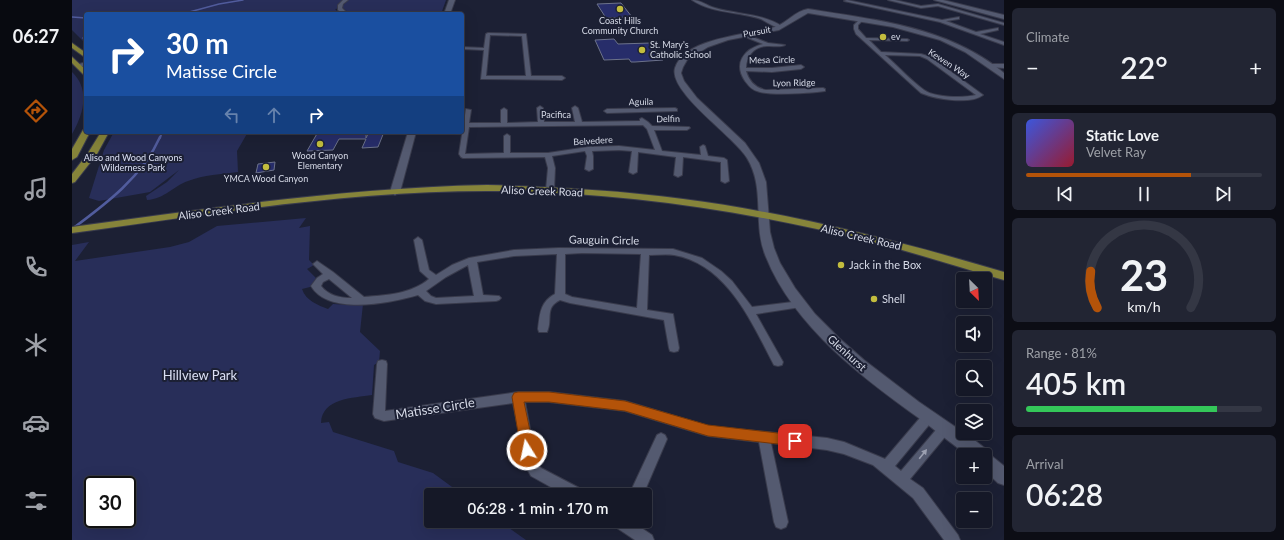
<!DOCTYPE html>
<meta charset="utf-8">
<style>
:root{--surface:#151827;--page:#222533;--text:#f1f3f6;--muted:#9da0a7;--line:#343744;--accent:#b45309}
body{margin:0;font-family:Lato,sans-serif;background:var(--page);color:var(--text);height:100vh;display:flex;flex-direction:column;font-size:15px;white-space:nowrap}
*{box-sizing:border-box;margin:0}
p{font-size:13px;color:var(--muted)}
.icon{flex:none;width:22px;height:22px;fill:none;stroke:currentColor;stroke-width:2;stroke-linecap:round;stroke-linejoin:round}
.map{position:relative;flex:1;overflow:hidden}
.side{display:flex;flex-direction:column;gap:8px;padding:8px;background:#0c0d15;width:280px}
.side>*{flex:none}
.banner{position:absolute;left:12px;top:12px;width:380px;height:122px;border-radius:4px;box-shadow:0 4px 16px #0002,0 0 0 1px var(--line);background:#1a4fa0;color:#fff;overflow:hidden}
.needle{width:26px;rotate:156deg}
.controls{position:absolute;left:884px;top:272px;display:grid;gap:8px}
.controls a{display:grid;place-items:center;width:36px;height:36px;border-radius:4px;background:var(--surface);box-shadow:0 4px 16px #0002,0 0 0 1px var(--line);font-size:20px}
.speed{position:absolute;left:12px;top:476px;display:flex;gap:8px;font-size:20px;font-weight:700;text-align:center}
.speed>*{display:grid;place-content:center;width:52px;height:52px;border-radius:50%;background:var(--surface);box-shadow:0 4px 16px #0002,0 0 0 1px var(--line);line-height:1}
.speed .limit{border:2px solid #111;border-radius:6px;background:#fff;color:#111}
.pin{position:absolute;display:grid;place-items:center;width:34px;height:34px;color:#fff;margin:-17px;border-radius:8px;box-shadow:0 2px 6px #0006}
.me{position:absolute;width:44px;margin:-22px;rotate:350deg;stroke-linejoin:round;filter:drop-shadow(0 0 3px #0008)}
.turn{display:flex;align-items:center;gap:14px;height:84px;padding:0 16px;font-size:18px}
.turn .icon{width:52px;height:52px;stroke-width:2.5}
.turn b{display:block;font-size:28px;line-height:34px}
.lanes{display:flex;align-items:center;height:38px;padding:0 16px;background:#0003;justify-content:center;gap:20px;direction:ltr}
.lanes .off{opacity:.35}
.big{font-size:30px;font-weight:600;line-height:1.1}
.side .tile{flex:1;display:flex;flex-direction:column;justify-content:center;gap:6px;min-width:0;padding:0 14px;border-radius:6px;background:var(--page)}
.side .dial{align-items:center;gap:0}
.dial svg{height:104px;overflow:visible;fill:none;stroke:var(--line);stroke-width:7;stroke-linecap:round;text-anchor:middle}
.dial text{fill:var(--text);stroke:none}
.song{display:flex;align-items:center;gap:12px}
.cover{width:48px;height:48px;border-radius:6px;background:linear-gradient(135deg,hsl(230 70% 55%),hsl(350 70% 35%))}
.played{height:4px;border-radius:2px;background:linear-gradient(90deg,var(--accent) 70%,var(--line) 70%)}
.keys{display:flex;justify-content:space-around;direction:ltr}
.heat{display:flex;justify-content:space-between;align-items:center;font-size:22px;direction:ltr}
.charge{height:6px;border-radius:3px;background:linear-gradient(90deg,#34c759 81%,var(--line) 0)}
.trip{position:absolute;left:352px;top:488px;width:228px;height:40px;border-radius:4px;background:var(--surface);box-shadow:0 4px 16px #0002,0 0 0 1px var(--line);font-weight:600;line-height:40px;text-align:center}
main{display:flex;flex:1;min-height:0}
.tab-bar{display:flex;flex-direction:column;width:72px;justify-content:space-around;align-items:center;background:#080a10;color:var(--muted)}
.tab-bar .icon{width:28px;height:28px}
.tab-bar .selected{color:var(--accent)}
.tab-bar b{font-size:18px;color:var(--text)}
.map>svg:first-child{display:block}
.green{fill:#282e59;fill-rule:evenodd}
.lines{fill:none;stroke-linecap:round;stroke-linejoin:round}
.stream-far2{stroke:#515c9d;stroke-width:1.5}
.stream-far1{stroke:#515c9d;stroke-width:2}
.stream{stroke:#515c9d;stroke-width:2.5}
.building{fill:#272d6a;stroke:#6c728a}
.street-casing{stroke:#393b4c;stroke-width:2}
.secondary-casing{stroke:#393b4c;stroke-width:2}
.primary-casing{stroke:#393b4c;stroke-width:2}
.street{fill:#545a70;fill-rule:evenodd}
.secondary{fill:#545a70;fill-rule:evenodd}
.primary{fill:#86843a;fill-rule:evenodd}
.oneway{fill:#9ca0b1}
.route{fill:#b45309;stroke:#753606}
.poi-dot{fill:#c3bd3e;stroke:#1c2034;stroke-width:1.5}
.labels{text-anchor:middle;stroke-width:4;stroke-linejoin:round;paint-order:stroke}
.far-poi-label{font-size:9px;fill:#d6dae7;stroke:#1c2034}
.far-street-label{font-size:9px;fill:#d6dae7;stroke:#1c2034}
.far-park-label{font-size:9px;fill:#dbe0f4;stroke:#1c2034}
.street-label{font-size:11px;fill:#d6dae7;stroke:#1c2034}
.poi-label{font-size:11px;fill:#d6dae7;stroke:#1c2034;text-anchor:start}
.near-park-label{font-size:13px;fill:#dbe0f4;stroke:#1c2034}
.near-street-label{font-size:13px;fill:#d6dae7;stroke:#1c2034}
</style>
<main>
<nav class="tab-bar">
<b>06:27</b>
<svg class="icon selected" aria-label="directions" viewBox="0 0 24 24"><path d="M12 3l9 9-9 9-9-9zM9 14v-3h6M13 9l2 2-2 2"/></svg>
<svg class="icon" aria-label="music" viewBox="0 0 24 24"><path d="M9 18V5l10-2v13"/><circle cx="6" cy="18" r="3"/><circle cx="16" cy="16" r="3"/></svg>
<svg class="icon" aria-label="phone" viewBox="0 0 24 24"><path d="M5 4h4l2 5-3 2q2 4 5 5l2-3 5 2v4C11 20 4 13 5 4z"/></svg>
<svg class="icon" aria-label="climate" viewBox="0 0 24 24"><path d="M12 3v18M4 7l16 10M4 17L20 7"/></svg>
<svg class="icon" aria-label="car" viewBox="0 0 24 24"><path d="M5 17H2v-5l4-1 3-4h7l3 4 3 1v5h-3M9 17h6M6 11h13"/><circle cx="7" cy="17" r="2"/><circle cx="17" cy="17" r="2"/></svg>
<svg class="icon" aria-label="filters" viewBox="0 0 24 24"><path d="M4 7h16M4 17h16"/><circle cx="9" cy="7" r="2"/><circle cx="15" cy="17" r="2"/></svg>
</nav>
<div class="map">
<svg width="932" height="540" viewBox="0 0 932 540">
<rect width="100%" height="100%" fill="#1c2034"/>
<path class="green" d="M0,0H374L369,14H278L271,8L263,9L268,14H14V44L0,30Z
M0,72C19,90 11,115 0,134Z
M42,132H176L165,151L166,172C149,174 132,175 116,181C101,186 93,199 75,200L74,196L95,182L107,170L78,192L27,201L17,198L32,150Z
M234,218L227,228L238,226L237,260L242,265L235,269L244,278L238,287L230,289C234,301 246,305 256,309L261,304L278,305L291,304L288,332L308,351L307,362L302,365L300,395C281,398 250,398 249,423L257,422L261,432L322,451L326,462L361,473L391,495H359V521H427L454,540H0V245L17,242L3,261L98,247L117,242L145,226ZM21,485H55V519H21Z"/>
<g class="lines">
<path class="stream-far2" d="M95,14L111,12
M110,14L147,4L171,0
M0,17L14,18
M11,38L14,37"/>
<path class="stream-far1" d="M88,138L90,132"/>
<path class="stream" d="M0,229C34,204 71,176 88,137"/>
</g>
<path class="building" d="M549,3L560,17L534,18L525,4Z
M542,39L546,44L579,43L591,60L563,62H559L557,59L532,60L523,40Z
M246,132H294V138L297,132H312L306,147L290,148L294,139H267L261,150L235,151Z
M203,162L202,170L184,173L186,164Z"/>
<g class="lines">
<g class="street-casing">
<path id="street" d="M271,0H276L271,4L270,8L276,14H271L266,10V5Z
M620,0C629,0 635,6 643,8C666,15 691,13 711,27C705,30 695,22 689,19C666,11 641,14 620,0Z
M775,0L870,20L887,17V19L874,21L904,32L926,28V30L908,34L932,42V45L868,22L772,1Z
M816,0H823L849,6L866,4L932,23V25L866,6L849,8Z
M789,18L792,19L786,25V29L794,38L835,39L837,40L835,41L797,40L809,52L849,54L859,57L911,95C898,105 863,99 849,93L784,34L782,29V25ZM813,55L848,56L855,59L904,95C892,98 863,98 852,90C838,80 826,66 813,55Z
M416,33L454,34L459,76H490L493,78L490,80L409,79L412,50L390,49V47L412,48L414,34ZM418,35L450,36L454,76H414Z
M673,34L696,43L713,45C709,47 703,46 697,46C684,45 674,55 674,68H700L729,65L732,67L729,69L700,72L674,71C677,81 683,88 694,90L751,88L753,89V91C739,93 696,96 685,91C680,90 676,85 673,81C661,63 672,49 691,44L671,36Z
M14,62V66L7,67L4,65Z
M919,64H932V68L917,67V65Z
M468,106L471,108L472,122H503L500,108L503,106L506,108L510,122L568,121V119L570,118L576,122L580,126L617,127L618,128L615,130H582L590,151L629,155L628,147L631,145L633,146L636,156L652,158L655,160L657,181L653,183L649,181V162L611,157L610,175L606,177L602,175L604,157L566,152L565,172L561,174L557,172L560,151L547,150L520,151L521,156V169L517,171L513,169L515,156L513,151L480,156L483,168L482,190L478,192L474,190L476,168L473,157L391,158L389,157L387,154L394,109L399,110L397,123H429V110L432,108L435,110V123L466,122L465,108ZM571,125L575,129L583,150L547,146L516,147L476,153H438V136L435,134L432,136V153L393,154L397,127Z
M603,108L605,109V111L535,113L532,111L535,109Z
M346,237L350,240L357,270L364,275L380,265L397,258L442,250L487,248L601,249L630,258L649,271L660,281L680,307L729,301L732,302L734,304L732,306L729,307L684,314L711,362L710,365L706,366L702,365C680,323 655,264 602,255C594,254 585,255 577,255L575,310L601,314L607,348L606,351L602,352L598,351L597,348L592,320L498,303L488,300C472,308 481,319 475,332H467L466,329C468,314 468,302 483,294L485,254L442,256L405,262L411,295L427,296L429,298L427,300L424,301L364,304L353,301L346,295C318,303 257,316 239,286L245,278L251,274L241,264L245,261L261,272L292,297C315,295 339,294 357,279L348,271L342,240ZM510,253L569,254L565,308L500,297L493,294V254ZM396,265L402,296L364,298L359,296L354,291L374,277ZM257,279L280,298C268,298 257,296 249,286L251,282Z
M310,360L314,361L315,364L313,411L446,392H477L553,401L636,426L755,438L772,442L813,459L853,412L857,411L861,412L863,416L861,420L823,466L829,471L869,424L873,423L877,424L879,428L877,432L838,479L851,488L886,535L888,540H872L841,498L801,465L772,454L755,450L699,443L716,522L714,527L709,529L704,527L702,522L687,442L636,436L553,411L477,402H453L464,461L469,468L511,490L513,495H493L459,476L454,467L441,403L312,421L303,418L301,414L305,364L306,361Z
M589,433L593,435L595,439L571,495H557L585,435Z
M540,521H559L580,535L582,540H563L542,526Z"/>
</g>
<g class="secondary-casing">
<path id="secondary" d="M377,0H383L378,14H372Z
M862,0H871L932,15V19Z
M736,9C805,20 877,27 932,73V79L893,52L868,40L821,27L736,13L707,30L656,40L636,47L615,60L611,67L609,73L612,81L625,98L673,143L687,163L694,182L698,232L702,248L708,263L723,288L743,314L767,338L792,360L847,402L901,439L914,449L916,453L932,466V485L926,483L913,471V455C908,455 902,456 897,455C892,454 858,426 851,421C792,379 722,327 694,257C680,224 694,189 675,158C663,137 596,92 603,68C613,37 677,35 703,27C715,23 723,11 736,9Z
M336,132H344L328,192L323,195L318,192Z"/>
</g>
<g class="primary-casing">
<path id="primary" d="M0,43L14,53V58L0,48Z
M0,57L14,70V76L12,75L0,63Z
M14,129V132H18L5,157L0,160V149L11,130Z
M29,132H37L25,154L3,182L0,183V174L16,153Z
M415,185C481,187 546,190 611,199C720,213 827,241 932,272V280C889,268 847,254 804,243C678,211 546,191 415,191C276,191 137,214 0,233V227C138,208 275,188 415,185Z"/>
</g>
<use href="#street" class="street"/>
<use href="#secondary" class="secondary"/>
<use href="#primary" class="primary"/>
</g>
<defs><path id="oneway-solid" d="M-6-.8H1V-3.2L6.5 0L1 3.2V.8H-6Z"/></defs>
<use class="oneway" href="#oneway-solid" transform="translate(851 454) rotate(-51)"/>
<path class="route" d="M446,392H477L553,401L636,425L723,435L728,437L730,441L728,445L723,446L636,436L553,411L477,402H452L462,450L460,454L455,456L451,454L449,450L440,397L442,393Z"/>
<g class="poi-dot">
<circle cx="548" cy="9" r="4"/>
<circle cx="811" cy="37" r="4"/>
<circle cx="570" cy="50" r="4"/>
<circle cx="248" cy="144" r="4"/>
<circle cx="194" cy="167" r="4"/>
<circle cx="769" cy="265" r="4"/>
<circle cx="802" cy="299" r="4"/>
</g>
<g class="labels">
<g class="far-poi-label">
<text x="548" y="24">Coast Hills<tspan x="548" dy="10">Community Church</tspan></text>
<text x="819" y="40" text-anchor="start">ev</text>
<text x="578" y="48" text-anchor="start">St. Mary's<tspan x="578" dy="10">Catholic School</tspan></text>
<text x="248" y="159">Wood Canyon<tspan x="248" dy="10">Elementary</tspan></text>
<text x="194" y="182">YMCA Wood Canyon</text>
</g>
<g class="far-street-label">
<text transform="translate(685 32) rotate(-11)" y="3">Pursuit</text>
<text transform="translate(700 60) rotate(-1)" y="3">Mesa Circle</text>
<text transform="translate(877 64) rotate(33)" y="3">Kewen Way</text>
<text transform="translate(722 83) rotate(-1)" y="3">Lyon Ridge</text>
<text transform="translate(569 102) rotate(-1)" y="3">Aguila</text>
<text x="484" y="118">Pacifica</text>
<text transform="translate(596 119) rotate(-1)" y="3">Delfin</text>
<text transform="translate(521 141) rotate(-4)" y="3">Belvedere</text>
</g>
<g class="far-park-label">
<text x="61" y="161">Aliso and Wood Canyons<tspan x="61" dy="10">Wilderness Park</tspan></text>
</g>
<g class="street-label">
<text transform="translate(470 191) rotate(2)" y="4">Aliso Creek Road</text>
<text transform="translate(147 211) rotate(-7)" y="4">Aliso Creek Road</text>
<text transform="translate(789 237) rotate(13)" y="4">Aliso Creek Road</text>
<text transform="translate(532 240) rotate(1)" y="4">Gauguin Circle</text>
<text transform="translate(775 353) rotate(42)" y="4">Glenhurst</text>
</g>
<g class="poi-label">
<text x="777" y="269">Jack in the Box</text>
<text x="810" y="303">Shell</text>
</g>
<g class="near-park-label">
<text x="128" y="380">Hillview Park</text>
</g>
<g class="near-street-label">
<text transform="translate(363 408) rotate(-9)" y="5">Matisse Circle</text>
</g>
</g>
</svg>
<div class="controls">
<a><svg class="needle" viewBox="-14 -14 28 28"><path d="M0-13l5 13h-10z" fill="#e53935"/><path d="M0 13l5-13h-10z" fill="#9da0a7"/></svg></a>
<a><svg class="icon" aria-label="sound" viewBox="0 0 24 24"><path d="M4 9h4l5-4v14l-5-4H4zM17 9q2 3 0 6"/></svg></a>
<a><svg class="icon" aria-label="search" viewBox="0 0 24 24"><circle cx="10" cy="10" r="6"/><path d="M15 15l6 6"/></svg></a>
<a><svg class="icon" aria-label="layers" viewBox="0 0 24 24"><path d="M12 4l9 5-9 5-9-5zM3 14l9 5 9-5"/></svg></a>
<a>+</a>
<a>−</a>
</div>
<div class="speed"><div class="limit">30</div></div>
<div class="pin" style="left:723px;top:441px;background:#d93025"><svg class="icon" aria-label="arrive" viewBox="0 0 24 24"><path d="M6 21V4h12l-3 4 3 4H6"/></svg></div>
<svg class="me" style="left:455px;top:450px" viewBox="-20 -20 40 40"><circle r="17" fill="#b45309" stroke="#fff" stroke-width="3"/><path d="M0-11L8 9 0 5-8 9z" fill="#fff"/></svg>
<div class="trip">06:28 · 1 min · 170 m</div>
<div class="banner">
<div class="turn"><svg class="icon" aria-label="right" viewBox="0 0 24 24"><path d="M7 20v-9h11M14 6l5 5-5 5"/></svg><div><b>30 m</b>Matisse Circle</div></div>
<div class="lanes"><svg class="icon off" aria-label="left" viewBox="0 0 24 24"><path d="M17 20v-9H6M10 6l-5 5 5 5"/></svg><svg class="icon off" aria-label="ahead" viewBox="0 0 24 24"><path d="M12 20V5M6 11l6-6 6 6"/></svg><svg class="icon" aria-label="right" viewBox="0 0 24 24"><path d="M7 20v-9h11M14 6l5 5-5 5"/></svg></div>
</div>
</div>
<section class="side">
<div class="tile"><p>Climate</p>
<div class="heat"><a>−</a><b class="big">22°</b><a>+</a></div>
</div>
<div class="tile">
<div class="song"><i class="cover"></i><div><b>Static Love</b><p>Velvet Ray</p></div></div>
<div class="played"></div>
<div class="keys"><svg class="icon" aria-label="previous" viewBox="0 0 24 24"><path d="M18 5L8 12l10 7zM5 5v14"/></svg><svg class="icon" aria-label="pause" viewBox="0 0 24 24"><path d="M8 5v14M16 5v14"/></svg><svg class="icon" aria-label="next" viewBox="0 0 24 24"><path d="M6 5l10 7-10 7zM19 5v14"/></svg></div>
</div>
<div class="tile dial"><svg viewBox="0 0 100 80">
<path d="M14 69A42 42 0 1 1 86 69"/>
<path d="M14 69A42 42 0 0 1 9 41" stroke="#b45309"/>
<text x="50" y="56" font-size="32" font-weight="700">23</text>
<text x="50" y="72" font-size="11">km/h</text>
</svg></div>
<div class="tile"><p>Range · 81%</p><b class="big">405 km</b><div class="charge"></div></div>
<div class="tile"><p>Arrival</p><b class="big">06:28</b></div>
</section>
</main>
